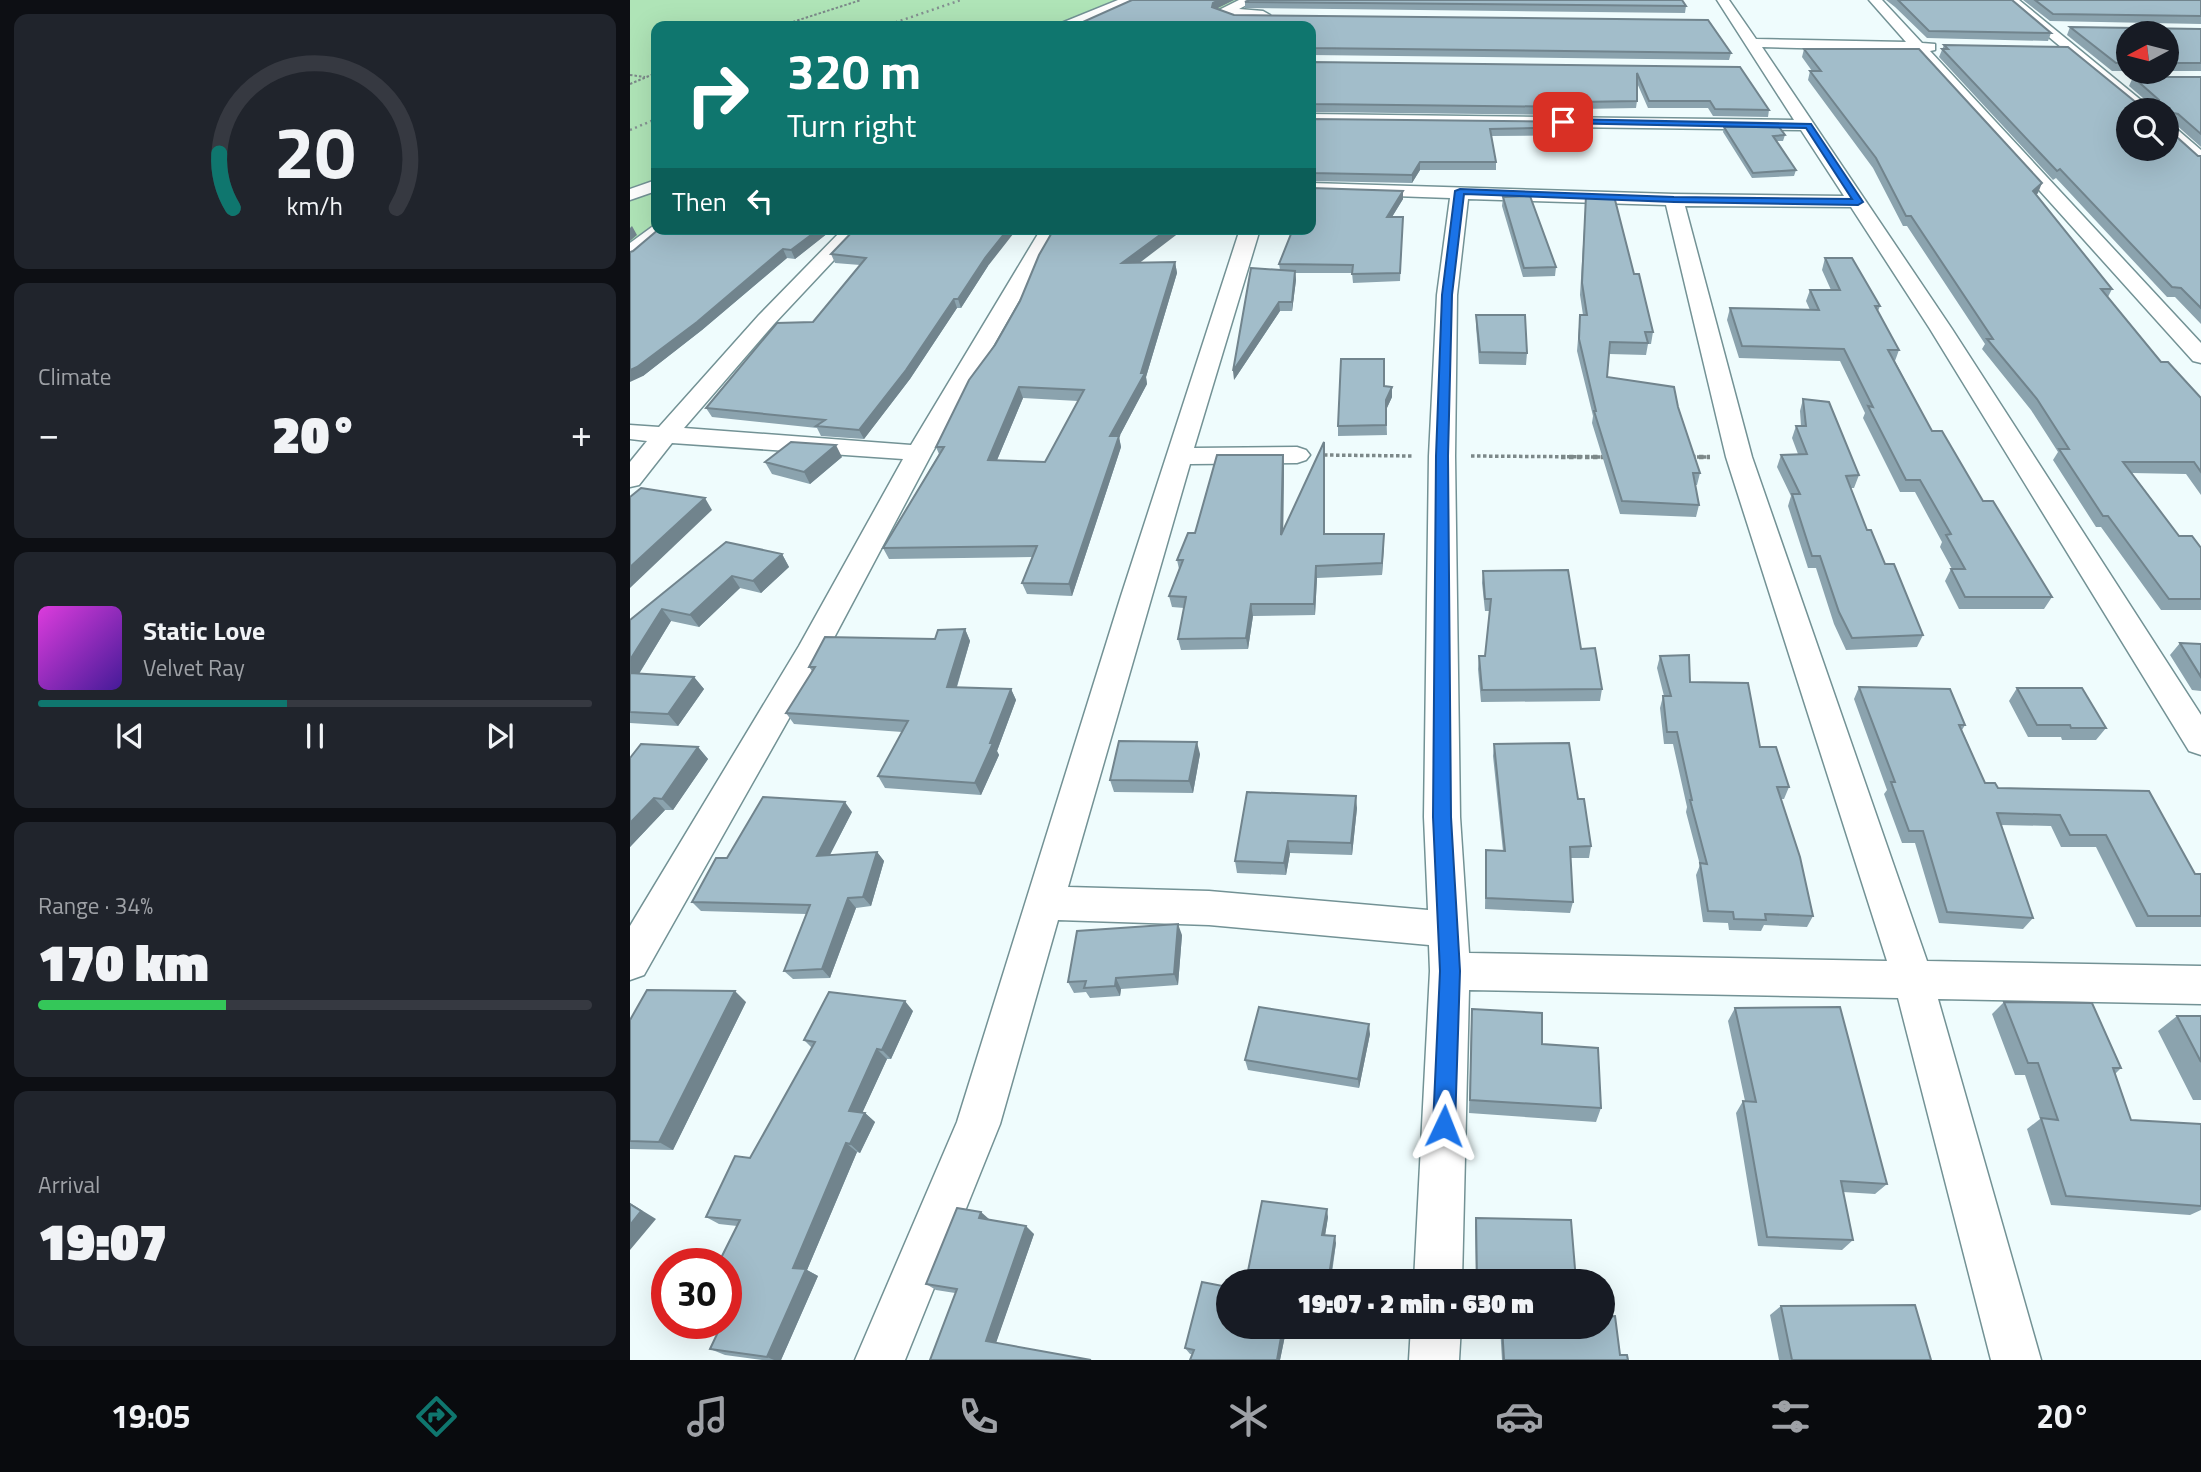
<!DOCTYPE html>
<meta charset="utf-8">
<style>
:root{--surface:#171b24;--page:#20242c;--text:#f1f3f6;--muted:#9ea1a6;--line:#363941;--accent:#0f766e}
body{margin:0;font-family:"Titillium Web",sans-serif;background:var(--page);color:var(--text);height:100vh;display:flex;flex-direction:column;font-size:26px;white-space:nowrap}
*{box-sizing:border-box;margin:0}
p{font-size:23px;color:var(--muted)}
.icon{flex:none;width:38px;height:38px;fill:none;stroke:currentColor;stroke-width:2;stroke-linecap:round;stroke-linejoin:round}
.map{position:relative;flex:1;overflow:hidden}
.sheet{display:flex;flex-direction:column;gap:14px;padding:14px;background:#0d0f14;width:630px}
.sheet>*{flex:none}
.banner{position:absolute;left:21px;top:21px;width:665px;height:214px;border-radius:14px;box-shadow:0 7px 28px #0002;background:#0f766e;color:#fff;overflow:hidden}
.needle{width:46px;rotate:263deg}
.controls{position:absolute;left:1486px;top:21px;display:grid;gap:14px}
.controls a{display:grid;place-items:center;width:63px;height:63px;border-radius:50%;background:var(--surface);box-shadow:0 7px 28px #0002;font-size:35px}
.speed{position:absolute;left:21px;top:1248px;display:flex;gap:14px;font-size:35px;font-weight:700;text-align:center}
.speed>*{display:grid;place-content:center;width:91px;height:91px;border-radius:50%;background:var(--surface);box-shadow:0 7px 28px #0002;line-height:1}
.speed .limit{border:10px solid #d22;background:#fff;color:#111}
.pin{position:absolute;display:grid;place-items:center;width:60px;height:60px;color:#fff;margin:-30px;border-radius:14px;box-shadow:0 4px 10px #0006}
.me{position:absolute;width:77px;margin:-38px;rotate:2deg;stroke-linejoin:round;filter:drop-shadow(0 0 5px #0008)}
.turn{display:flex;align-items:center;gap:24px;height:147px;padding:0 21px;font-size:32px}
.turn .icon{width:91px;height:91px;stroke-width:2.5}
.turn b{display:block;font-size:49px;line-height:60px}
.then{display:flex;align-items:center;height:66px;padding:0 21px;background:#0003;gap:14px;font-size:26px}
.big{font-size:52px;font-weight:800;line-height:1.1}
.sheet .card{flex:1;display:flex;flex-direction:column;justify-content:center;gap:10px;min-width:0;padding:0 24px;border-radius:14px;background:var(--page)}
.sheet .dial{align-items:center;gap:0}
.dial svg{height:182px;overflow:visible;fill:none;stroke:var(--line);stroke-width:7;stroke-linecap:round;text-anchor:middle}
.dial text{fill:var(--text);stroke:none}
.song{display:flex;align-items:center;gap:21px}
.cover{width:84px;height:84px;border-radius:10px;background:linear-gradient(135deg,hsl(300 70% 55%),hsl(260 70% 35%))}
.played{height:7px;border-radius:4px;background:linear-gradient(90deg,var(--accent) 45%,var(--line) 45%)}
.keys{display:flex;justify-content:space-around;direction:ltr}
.heat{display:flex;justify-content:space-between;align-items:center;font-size:38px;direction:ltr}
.charge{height:10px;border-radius:5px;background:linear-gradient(90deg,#34c759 34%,var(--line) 0)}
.trip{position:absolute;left:586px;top:1269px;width:399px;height:70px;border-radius:35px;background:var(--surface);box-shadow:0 7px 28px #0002;font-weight:800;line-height:70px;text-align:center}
.tabs{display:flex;height:112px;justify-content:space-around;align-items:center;background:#090b0e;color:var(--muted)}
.tabs .icon{width:49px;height:49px}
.tabs .on{color:var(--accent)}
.tabs b{font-size:32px;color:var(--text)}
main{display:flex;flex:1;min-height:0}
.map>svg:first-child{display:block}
.green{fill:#afe4b7}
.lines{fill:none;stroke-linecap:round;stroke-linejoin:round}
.minor-casing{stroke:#739295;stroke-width:3}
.path-far2{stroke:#7c8889;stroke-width:2;stroke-dasharray:2.5 2;stroke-linecap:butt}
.path-far1{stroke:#7c8889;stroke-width:3.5;stroke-dasharray:3.5 2.5;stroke-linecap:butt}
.path{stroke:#7c8889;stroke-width:4.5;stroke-dasharray:4.5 3.5;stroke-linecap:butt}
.minor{fill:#fff;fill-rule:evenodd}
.rail{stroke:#849091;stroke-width:2.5;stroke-dasharray:2 3.5;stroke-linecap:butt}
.wall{fill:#8ba3ae;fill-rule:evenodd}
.shaded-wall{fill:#71848d}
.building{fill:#a2bdca;stroke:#71848d;stroke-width:2;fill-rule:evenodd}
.route{fill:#1a73e8;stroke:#114b97;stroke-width:2}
</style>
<main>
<section class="sheet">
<div class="card dial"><svg viewBox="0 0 100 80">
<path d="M14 69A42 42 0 1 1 86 69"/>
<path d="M14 69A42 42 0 0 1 8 45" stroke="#0f766e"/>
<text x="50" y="56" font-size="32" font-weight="700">20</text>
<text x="50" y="72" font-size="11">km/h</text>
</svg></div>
<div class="card"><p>Climate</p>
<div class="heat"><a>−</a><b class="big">20°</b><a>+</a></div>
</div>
<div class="card">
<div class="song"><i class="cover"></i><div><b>Static Love</b><p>Velvet Ray</p></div></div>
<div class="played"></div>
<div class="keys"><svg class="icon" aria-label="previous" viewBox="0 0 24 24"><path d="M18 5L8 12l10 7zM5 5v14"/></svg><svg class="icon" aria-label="pause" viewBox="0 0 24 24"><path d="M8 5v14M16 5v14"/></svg><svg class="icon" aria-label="next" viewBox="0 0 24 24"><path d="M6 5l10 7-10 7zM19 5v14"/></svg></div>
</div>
<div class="card"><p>Range · 34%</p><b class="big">170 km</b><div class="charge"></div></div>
<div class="card"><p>Arrival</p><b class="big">19:07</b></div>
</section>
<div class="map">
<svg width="1571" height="1360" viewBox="0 0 1571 1360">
<rect width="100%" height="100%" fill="#effcfd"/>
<path class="green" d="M0,0H620L555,26H26V229L0,248Z"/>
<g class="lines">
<g class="minor-casing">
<path id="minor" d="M488,0H506L443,26H424Z
M609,0H626L609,9L633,11L640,15C630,22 595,19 585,12Z
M1087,0H1099L1126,39L1276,42L1239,0H1252L1292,43L1305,44V50L1300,51L1571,343V363L1563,361L1284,51L1132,47L1322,329L1571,715V755L1559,751L1300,329L1221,207L1055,206L1122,457L1297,961L1571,966V1004L1308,999L1411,1360H1361L1268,998L839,990L832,1281H784L800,971L799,945L579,925L428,920L370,1124L275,1360H225L327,1122L491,596L610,229H630L564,448L667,447L676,450L680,455L676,460L667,463L560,464L438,887L579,891L798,910L794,817L799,456L807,295L820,198L681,193V183L1044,194L1214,196L1171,130L681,124V114L1164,120ZM838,199L1036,205L1096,457L1257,961L839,953L830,817L825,456L827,295Z
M1375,0H1389L1523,110H1506Z
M1536,123L1542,125L1571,150V164L1565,163L1536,137Z
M26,180V191L0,200V189Z
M26,224V229H40L7,257L0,259V243Z
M213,229H233L144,324L54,428L281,445L411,229H430L302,453L197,651L14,975L0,980V926L169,646L273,459L42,443L9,485L0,487V462L17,441L0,439V425L29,427L129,315Z
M781,1326H831L829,1360H779Z"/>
</g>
<path class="path-far2" d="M150,26L231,0
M0,75L15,77
M0,84L26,73"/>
<path class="path-far1" d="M694,455L783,456
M841,456L975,457
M1061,457H1080"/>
<path class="path" d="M931,457H975
M1061,457H1080"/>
<use href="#minor" class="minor"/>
<path class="rail" d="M255,26L331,0
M0,130L26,119"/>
</g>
<path class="wall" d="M502,0H604L587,8L604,15L1101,53L1099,60L681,55V56V26H444Z
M1256,0H1382L1421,33L1418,41L1297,38L1265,7Z
M1393,0H1571V24L1420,21Z
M615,2L1056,6L1055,13L615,8Z
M1440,27L1571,29V71H1536V33H1498V71H1482L1437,35Z
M1314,45L1508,104H1520L1499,86L1503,77H1571V147L1544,123L1539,122V130L1568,156H1571V324L1545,297H1537L1426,178L1423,180L1309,57Z
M1174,49L1408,193L1406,195L1482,289L1478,297L1531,362L1571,398V495L1556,474L1502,473L1549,536L1571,548V610H1531L1471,527H1466L1423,460L1428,452L1401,410L1352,349L1355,344L1277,226H1273L1243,168L1178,80L1180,71H1182L1172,57Z
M681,62L1110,67L1139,110L1138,117L1083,116L1078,108H1018L1007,83V101L1006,108L950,109V115L681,112Z
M681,119L958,127L957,135L861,136L866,162V170H790L782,183L681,181Z
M1094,127L1155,135L1153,141H1146L1166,170L1164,176L1122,178L1093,132Z
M773,191V199L762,217H773L770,281L723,283L722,273H665L666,280L662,311H650L604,380L650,270L649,264Z
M956,195L1004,274L1023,332L1021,344H1018L1016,355L979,354L977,377L1048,407L1070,473L1067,485H1065L1069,505L1066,517L990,514L962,423L963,416L947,351L950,315H953L950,295Z
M873,197L926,267L925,276L893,277L872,206Z
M203,229L165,259L157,258L72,330L13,376L3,251Z
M201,254L358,266L331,308H327L280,379L234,439L191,436L187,428L82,417L76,408L183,322L230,265L205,263Z
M1195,258L1250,306L1248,311L1269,350L1265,361L1302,431L1422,597L1414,609H1329L1315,581L1321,569H1322L1310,547L1312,542L1285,492H1270L1233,418L1235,413L1210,361L1109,358L1097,320L1100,308L1180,310L1176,301L1180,290H1201L1192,270Z
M545,262L547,273L516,377L517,384L489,437L491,447L442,596L397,594L392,583L402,557L259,559L253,548L309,454L306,447L509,263ZM393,398L448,401L415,462L367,460Z
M846,315L897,353L896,365L849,364L846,326Z
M754,386L762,397L756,410L757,435L708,436V426Z
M1173,399L1229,475L1224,488H1221L1237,530L1293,635L1287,647L1216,650L1204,624L1186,568H1178L1158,506L1161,496L1147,467L1151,455L1168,454L1162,438L1166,426H1171L1170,411Z
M695,453V534H754L752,575L687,578L685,615L623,616L618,649L551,650L548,639L554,608L542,607L539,596L549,569L547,560L565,533L653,455L654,466L653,531Z
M212,457L180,484L142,474L135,462Z
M152,554L159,567L131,593L110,588L69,627L41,621L9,674L64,677L74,689L48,726L0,723V620Z
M853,571L951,649L972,689L970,701L851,702L848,669L849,656H855L860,611H855L852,583Z
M335,629L340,641L327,687L381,689L386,700L367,751L369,755L351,795L255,788L248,776L272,732L164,724L156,713L182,671L179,667L305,639Z
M1550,643L1571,644V691L1562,690L1540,655Z
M1030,656L1130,747L1159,787L1154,799H1151L1183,916L1177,927L1134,925L1131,931L1099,930L1098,923L1073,922L1066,875L1070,865L1056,812L1057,807L1043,744H1034L1030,708L1033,696H1034L1027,668Z
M1229,687L1335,725L1332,730L1355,783L1368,788L1519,791L1565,874H1571V927H1506L1466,847H1431L1421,826L1371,825L1403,918L1393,929L1309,923L1285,843H1272L1254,794L1257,790L1224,699Z
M1387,688L1476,728L1466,740H1432L1431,737H1398L1379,701Z
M864,744L948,799L961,846L959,858H940L943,902L940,913L855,909L856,850L873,851L863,756Z
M68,747L78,759L43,810H35L0,847V758Z
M570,754L563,793L484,792L480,780Z
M727,808L722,855L660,853L656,875L607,873L605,861Z
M222,812L200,855L247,852L254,861L241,906L226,908L200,978L163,979L154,971L176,914L71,911L62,902L97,858Z
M552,935L548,985L491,989L490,996L460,998L456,992L444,993L438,982Z
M116,1002L43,1150L0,1149V1020Z
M1374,1002L1491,1068L1485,1074L1501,1120L1571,1124V1210L1560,1215L1421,1205L1397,1129L1410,1119L1395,1075H1385L1362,1014Z
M1105,1008L1257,1184L1245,1194L1213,1192L1223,1240L1212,1250L1128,1246L1106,1113L1113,1101H1115L1098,1021Z
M842,1009L912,1044L971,1108L966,1122L839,1113L841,1024Z
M283,1011L261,1059H257L232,1113H235L245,1122L230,1153L227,1152L177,1270L188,1276L151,1360H132L95,1355L80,1349L87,1334L72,1331L57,1326L107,1226L89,1224L76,1217L120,1158L182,1048L174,1040Z
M1547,1016H1571V1100H1563L1528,1031Z
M740,1034L729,1088L618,1070L615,1060Z
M698,1217L695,1235L706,1243L701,1281H690L666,1277L616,1281Z
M846,1218L946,1281H846L845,1225Z
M359,1219L404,1234L366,1342L325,1293L306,1290L296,1284Z
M1151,1306L1301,1360H1149L1140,1315Z
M657,1326L650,1360H560L562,1354H560L555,1348Z
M870,1326H973L990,1355L998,1360H872Z"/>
<path class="shaded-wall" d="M589,0H604L584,10L582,7L583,3Z
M790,162V170L782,183V175Z
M1412,183L1408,193L1398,201L1403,191Z
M773,191V199L757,225V217Z
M2,226L7,235L0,241V228Z
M189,229H203L165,259L161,250Z
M378,229H387L358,266L331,308L328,299L355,258Z
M538,229H554L495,274L492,263Z
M153,249L157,258L72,330L13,376L0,382V370Z
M545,262L547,273L516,377L517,384L489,437L491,447L442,596L439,584L480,436L511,373Z
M665,271L666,280L662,311V302Z
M324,299L327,308L280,379L234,439L229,430Z
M649,302L650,311L604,380L603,371Z
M389,387L393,398L362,472L358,460Z
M762,387V397L756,410L757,435L756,400Z
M694,442L695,453V545L694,534Z
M206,445L212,457L180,484L174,472Z
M653,455L654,466L653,546L651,535Z
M75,498L82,510L0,588V567Z
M754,534V545L752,575V563Z
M152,554L159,567L131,593L123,581Z
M686,566L687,578L685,615L684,604Z
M102,576L110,588L69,627L60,615Z
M621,604L623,616L618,649L616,638Z
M32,609L41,621L2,685L0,683V660Z
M335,629L340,641L323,699L317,687Z
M64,677L74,689L48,726L38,714Z
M381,689L386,700L367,751L369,755L351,795L345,783Z
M567,742L570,754L563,793L559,781Z
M68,747L78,759L43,810L32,799Z
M726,796L727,808L722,855L721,843Z
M24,798L35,810L0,847V823Z
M215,802L222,812L194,866L187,856Z
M658,841L660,853L656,875L654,863Z
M247,852L254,861L241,906L233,897Z
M218,898L226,908L200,978L192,969Z
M548,924L552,935L548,985L544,974Z
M486,978L491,989L490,996L485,986Z
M105,991L116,1002L43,1150L29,1142Z
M275,1001L283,1011L261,1059L252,1050Z
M739,1024L740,1034L729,1088L728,1079Z
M247,1049L257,1059L229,1120L219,1111Z
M235,1113L245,1122L230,1153L220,1144Z
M216,1143L227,1152L177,1270L188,1276L151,1360H144L137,1357L163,1268Z
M0,1203L26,1219L0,1250Z
M697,1209L698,1217L694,1242L692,1235Z
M351,1212L359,1219L357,1226L349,1218Z
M396,1226L404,1234L365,1346L356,1341Z
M705,1236L706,1243L700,1281L699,1276Z
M664,1271L666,1277V1281H662Z
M653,1326H657L650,1360H647Z"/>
<path class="building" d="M502,0H589L583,3L582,7L604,15L1078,20L1101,53L681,48V26H419L426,23L444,26Z
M619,0H1052L1056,6L615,2Z
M1268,0H1382L1421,33L1299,31Z
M1405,0H1571V16L1423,14Z
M1440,27L1571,29V63H1536V33H1498V63H1486Z
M1314,45L1438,47L1508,104H1527L1529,100L1503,77H1571V134L1548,114L1539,112V130L1568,156H1571V308L1551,288L1542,287L1430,169L1427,171L1312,49H1318ZM1498,110H1536V149H1498Z
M1174,49H1289L1412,183L1403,191L1482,289H1471L1531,362H1538L1571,398V472L1564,462H1493L1549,536H1562L1571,548V599H1539L1478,516H1473L1429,449H1439L1407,399L1357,339H1363L1281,216H1276L1246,158L1180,71H1191Z
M681,62L1110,67L1139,110L1085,109L1080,101H1019L1007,73V101L949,102L951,107L681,104Z
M681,119L956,122L958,127L860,129L866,162H790L782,175L681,173Z
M1094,127H1149L1155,135L1143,136L1166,170L1123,173Z
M681,188L773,191L757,217H773L770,273L722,274L723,265L649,264L663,229H681Z
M956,195L984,196L1004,274H1009L1023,332H1015L1018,343L980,342L977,377L1044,387L1048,407L1070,473H1063L1069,505L992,501L964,411H966L949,339L950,315H957L952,283Z
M900,196L926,267L894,268L873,197Z
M29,229H189L161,250L153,249L67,322L7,367L0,370V252L3,251Z
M225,229H378L355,258L328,299H324L276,370L229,430L186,426L195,420L76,408L147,323L183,322L236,258L201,254Z
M424,229H538L492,263L545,262L511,373H515L480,436H489L439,584L392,583L407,546L253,548L314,447H306L339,380L365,345L390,301L409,255ZM389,387L454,390L415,462L358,460Z
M1195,258H1222L1250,306H1245L1269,350H1258L1302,431H1312L1353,501H1363L1422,597H1335L1321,569H1335L1316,535L1321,534L1290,480H1276L1238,406L1243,407L1214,349L1112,346L1100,308L1189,310L1180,290H1210Z
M621,268L665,271L662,302H649L603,371Z
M846,315H895L897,353L850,352Z
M711,359H754V386L762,387L756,400V425L708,426Z
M1173,399L1199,402L1229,475L1216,476L1237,530H1241L1255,564H1264L1293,635L1222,638L1209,612L1190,556H1182L1162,494H1170L1151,455L1177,454L1166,426H1176Z
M161,442L206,445L174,472L135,462Z
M694,442V534H754L752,563L686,566L684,604H621L616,638L548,639L556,597L539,596L553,560H547L558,533H565L587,455H653L651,535Z
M11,488L75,498L0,567V497Z
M96,542L152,554L123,581L102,576L60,615L32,609L0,660V620Z
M938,570L951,649L965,648L972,689L852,690L849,656H855L861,599H855L853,571Z
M335,629L317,687L381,689L360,743H363L345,783L248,776L278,721L156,713L185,667H179L195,637L305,639L308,630Z
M1550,643L1571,644V677Z
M1059,655L1060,682L1118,683L1130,747H1146L1159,787H1147L1170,857L1183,916L1135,914L1136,920L1104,919L1103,912L1078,911L1070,863L1077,864L1060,800H1062L1047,732H1037L1033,696H1041L1030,656Z
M0,673L64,677L38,714L0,712Z
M1229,687L1320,689L1335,725H1329L1355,783H1365L1368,788L1519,791L1565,874H1571V916H1518L1476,835H1440L1430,815L1367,813L1403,918L1317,912L1293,831H1279L1261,782H1265Z
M1387,688H1452L1476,728H1441L1440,725H1407Z
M489,741L567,742L559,781L480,780Z
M939,743L948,799H954L961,846L940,847L943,902L856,898V850L875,851L864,744Z
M11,744L68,747L32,799L24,798L0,823V758Z
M617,792L726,796L721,843L658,841L654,863L605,861Z
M133,797L215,802L187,856L247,852L233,897L218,898L192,969L154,971L180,905L62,902L86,858H97Z
M548,924L544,974L486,978L485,986L454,988L456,981L438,982L447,931Z
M17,990L105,991L29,1142L0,1141V1020Z
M199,992L275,1001L252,1050L247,1049L219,1111L235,1113L220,1144L216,1143L163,1268L176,1269L137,1357L80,1349L89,1330L57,1326L58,1323H96V1264H88L110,1220L76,1217L105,1156L120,1158L185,1042L174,1040Z
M1374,1002L1462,1003L1491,1068H1483L1501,1120L1571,1124V1206L1436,1196L1411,1118L1428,1120L1408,1063H1398Z
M629,1007L739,1024L728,1079L615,1060Z
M1210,1007L1257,1184L1211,1181L1223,1240L1137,1237L1113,1101L1126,1102L1105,1008Z
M842,1009L912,1013V1044L968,1048L971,1108L840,1100Z
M1547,1016H1571V1062Z
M632,1201L697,1209L692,1235L705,1236L699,1276L664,1271L662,1281H616Z
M0,1204L11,1211L0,1225Z
M327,1208L351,1212L349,1218L396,1226L356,1341L461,1360H300L327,1289L296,1284Z
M846,1218L941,1220L946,1281H847Z
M572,1282L598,1287V1326H653L647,1360H560L564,1350L555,1348Z
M1285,1305L1301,1360H1162L1151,1306Z
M985,1316L990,1355H997L998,1360H874L872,1326H973V1317Z"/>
<path class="route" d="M933,119L1181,124L1233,202L1228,205L1044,202L834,194L822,295L818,456L821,817L830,971L825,1126L822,1134L814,1137L806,1134L803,1126L810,971L803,817L806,456L812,295L825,191L830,189L1044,197L1222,199L1176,128L930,123Z"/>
</svg>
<div class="controls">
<a><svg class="needle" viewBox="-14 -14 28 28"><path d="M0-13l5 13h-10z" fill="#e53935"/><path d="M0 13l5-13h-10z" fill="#9ea1a6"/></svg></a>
<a><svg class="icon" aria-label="search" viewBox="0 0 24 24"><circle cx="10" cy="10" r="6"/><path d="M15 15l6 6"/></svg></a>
</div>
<div class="speed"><div class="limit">30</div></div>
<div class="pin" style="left:933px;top:122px;background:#d93025"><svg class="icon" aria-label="arrive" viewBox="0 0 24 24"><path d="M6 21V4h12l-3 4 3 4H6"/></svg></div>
<svg class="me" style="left:814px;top:1126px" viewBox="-20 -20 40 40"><path d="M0-17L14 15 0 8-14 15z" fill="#1a73e8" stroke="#fff" stroke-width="4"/></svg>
<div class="trip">19:07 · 2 min · 630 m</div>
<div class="banner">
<div class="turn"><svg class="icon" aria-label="right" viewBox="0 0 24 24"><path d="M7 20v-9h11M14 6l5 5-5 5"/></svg><div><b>320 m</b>Turn right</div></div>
<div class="then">Then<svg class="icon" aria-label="left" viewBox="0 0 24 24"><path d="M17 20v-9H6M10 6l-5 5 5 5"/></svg></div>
</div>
</div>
</main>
<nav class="tabs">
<b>19:05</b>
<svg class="icon on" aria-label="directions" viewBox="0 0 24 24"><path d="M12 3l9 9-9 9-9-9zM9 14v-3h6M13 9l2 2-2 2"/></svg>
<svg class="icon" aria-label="music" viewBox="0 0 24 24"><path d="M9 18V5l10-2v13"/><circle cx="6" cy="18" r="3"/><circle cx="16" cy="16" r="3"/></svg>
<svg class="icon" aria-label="phone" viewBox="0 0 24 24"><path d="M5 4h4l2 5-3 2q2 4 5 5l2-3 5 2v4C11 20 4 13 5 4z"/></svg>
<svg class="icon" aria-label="climate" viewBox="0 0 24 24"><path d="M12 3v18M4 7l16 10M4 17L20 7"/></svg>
<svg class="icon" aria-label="car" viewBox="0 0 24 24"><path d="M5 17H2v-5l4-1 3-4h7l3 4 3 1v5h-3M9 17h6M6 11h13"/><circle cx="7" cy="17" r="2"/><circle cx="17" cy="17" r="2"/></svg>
<svg class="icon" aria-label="filters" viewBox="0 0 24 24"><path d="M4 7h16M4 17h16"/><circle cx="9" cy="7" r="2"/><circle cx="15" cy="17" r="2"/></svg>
<b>20°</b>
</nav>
